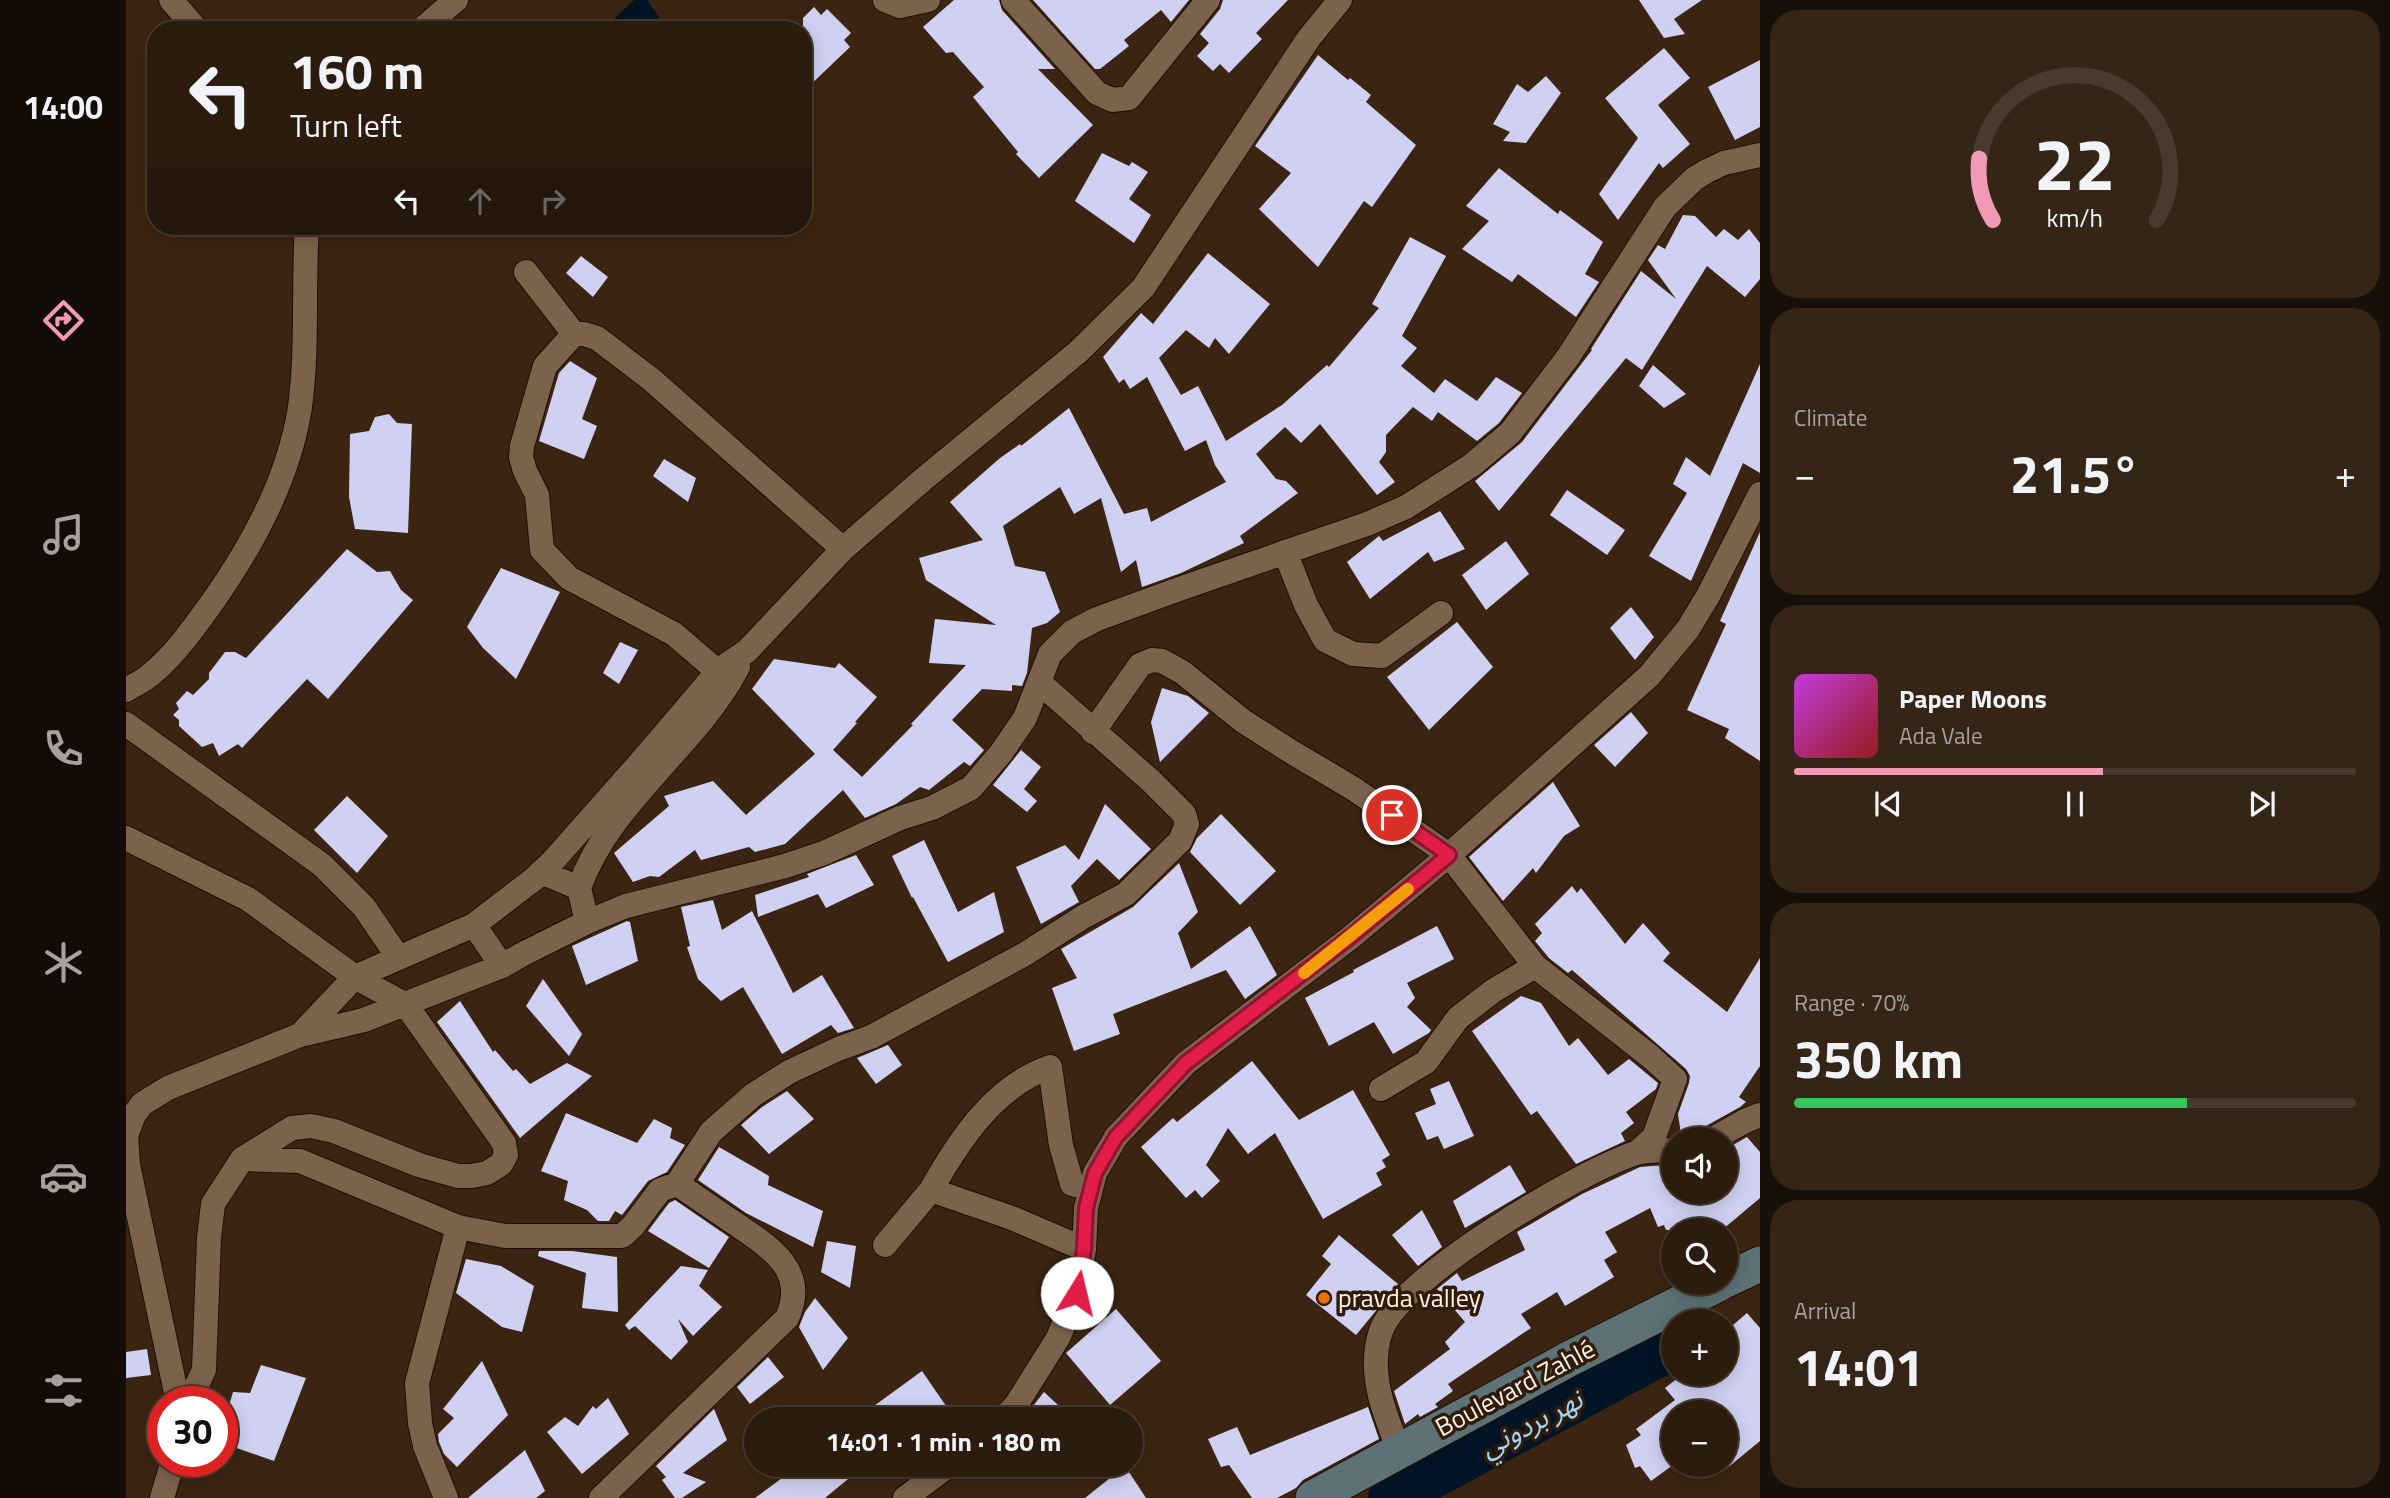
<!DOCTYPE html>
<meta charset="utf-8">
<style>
:root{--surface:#2c1c0e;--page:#342517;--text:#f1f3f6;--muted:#a6a19e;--line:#483a2e;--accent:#f09ab6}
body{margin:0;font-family:"Titillium Web","Noto Sans Arabic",sans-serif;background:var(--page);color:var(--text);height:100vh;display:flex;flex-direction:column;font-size:26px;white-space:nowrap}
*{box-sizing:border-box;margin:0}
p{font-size:23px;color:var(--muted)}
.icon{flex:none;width:38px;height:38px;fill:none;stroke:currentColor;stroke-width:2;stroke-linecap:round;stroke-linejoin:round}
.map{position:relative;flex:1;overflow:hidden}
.side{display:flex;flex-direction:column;gap:10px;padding:10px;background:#180f08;width:630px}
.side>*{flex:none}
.banner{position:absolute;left:21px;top:21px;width:665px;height:214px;border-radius:28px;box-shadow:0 4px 18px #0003,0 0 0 2px var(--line);background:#2c1c0e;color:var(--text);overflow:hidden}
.buttons{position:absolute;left:1535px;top:1127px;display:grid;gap:14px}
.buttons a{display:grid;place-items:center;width:77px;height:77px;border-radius:50%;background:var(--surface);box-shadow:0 4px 18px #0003,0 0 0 2px var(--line);font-size:35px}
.speed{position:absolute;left:21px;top:1386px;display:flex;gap:14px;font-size:35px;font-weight:700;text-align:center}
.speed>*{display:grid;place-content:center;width:91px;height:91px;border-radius:50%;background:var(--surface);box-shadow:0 4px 18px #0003,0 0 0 2px var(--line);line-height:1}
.speed .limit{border:10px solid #d22;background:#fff;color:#111}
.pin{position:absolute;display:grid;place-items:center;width:60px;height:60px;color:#fff;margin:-30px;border:4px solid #fff;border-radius:50%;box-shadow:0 2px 7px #0007}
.me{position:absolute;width:77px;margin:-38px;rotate:9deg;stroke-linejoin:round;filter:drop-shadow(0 0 5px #0008)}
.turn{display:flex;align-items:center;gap:24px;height:147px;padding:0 28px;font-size:32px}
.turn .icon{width:91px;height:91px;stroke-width:2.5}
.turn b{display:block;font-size:49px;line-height:60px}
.lanes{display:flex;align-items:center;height:66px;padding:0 28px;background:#0003;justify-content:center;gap:35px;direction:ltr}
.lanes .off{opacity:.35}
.big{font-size:52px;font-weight:700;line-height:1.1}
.side .widget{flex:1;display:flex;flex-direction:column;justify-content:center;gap:10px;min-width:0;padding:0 24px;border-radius:28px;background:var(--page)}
.side .dial{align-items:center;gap:0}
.dial svg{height:182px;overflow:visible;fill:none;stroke:var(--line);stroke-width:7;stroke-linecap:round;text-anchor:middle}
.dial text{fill:var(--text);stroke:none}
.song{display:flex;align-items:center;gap:21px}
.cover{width:84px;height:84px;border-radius:10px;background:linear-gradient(135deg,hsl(290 70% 55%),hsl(0 70% 35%))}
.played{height:7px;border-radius:4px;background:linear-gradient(90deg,var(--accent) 55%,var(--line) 55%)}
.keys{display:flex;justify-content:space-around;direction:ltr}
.heat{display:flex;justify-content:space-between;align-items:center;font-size:38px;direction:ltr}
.charge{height:10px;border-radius:5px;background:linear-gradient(90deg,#34c759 70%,var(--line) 0)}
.trip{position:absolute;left:618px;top:1407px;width:399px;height:70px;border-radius:35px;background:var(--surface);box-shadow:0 4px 18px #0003,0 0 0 2px var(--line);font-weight:700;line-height:70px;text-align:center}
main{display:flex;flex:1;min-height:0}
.tabs{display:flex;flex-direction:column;width:126px;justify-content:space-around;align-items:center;background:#120b06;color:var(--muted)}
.tabs .icon{width:49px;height:49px}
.tabs .selected{color:var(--accent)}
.tabs b{font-size:32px;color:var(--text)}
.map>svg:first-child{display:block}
.water{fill:#001425}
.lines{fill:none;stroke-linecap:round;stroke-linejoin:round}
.river{stroke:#001425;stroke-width:46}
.building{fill:#d0d1f2}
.minor-casing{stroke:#210e00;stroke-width:26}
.secondary-casing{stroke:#210e00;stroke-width:37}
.minor{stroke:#7b624d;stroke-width:24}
.secondary{stroke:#5c7276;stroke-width:35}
.route-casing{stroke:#92132f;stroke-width:18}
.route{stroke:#e11d48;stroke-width:12}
.slow{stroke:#f59e0b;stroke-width:12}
.food-dot{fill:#e8710a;stroke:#301c08;stroke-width:2.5}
.labels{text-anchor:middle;stroke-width:7;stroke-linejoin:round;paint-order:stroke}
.poi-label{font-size:26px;fill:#fff3e9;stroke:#301c08;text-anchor:start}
.street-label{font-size:26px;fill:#fff3e9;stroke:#301c08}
.water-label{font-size:28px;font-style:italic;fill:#a0d5fc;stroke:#301c08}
</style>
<main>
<nav class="tabs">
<b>14:00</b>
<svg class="icon selected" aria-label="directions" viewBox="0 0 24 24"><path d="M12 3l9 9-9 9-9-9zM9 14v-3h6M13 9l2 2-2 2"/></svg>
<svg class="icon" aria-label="music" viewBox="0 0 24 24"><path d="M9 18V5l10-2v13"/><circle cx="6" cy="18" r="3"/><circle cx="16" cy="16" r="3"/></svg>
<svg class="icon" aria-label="phone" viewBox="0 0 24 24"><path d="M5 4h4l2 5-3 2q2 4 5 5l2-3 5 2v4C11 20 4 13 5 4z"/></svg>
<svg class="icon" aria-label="climate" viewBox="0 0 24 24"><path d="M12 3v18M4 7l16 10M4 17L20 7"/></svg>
<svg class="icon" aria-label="car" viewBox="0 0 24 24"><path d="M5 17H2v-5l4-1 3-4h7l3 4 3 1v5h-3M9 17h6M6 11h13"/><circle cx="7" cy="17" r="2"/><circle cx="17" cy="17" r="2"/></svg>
<svg class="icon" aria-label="filters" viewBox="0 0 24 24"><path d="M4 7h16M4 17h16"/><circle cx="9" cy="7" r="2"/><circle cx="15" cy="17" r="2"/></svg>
</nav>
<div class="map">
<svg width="1634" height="1498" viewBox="0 0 1634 1498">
<rect width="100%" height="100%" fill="#3b2512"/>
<path class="water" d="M508,0H521L533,17L514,30H493L488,19Z"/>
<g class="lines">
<path class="river" d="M1265,1498L1545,1347"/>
</g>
<path class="building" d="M828,0H873L876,10L929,69H912L967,125L913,178L890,154L892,152L847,97L858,87L827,52L820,53L797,27Z
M907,0H1063L1045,22L1035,10L998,40L1003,46L974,69H969Z
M1097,0H1162L1130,33L1136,39L1103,73L1094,64L1087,71L1071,56L1083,43L1074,34L1094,9Z
M1513,0H1576L1548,19L1559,34L1538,38Z
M688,7L695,15L701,9L725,33L718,40L724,47L677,92V18Z
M1538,48L1564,78L1532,105L1564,144L1537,168L1533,163L1492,220L1473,194L1512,138L1479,98Z
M1192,55L1222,80L1224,78L1245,95L1240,102L1290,145L1246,207L1238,201L1192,267L1133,209L1165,173L1129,146Z
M1634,60V127L1609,140L1582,87Z
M1420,76L1435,93L1400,143L1377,141L1384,132L1367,124L1391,84L1402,92Z
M976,153L1003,166L1006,162L1022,172L1003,199L1025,215L1008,243L949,201Z
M1373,168L1432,214L1434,210L1477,242L1459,274L1473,282L1450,317L1392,274L1386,282L1336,249L1363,221L1340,206Z
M1557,215L1569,216L1590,237L1598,229L1612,240L1623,229L1634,243V279L1619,297L1581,266L1516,370L1500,358L1373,511L1349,481L1396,442L1466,350L1465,349L1515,271L1550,299L1522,260L1532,245L1539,249Z
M1284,237L1320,256L1276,336L1291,348L1275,366L1308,393L1319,379L1351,401L1370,377L1396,393L1373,423L1351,441L1312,412L1306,421L1287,407L1260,435V452L1253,462L1269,482L1251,495L1194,424L1175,443L1159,427L1130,454L1150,479L1160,481L1172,493L1114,536L1118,543L1055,573L1016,587L1010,560L995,572L975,498L948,514L934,487L877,526L889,566L919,572L934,612L921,623L906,628L901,673L896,686L886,685V691L856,689L826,720L858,750L844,766L838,762L803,790L794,787L770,804L739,818L717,790L659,844L629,852L623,847L575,860L569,850L533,877L524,876L507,882L488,853L543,806L538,796L587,781L620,815L689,754L626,689L648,659L709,668L713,663L751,697L729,722L731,723L707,750L736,777L787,725L785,724L840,665L803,663L809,619L870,625L800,580L793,558L857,540L824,502L874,458L894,444L895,446L943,408L998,514L1021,508L1025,522L1100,482L1089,465L1080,440L1059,451L1021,377L1004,389L998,379L993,383L977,357L1015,313L1027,324L1082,253L1144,304L1103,354L1089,338L1083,348L1060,330L1033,358L1055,395L1072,386L1100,441L1156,405L1201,365L1203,367L1253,308L1246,304Z
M455,256L482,277L467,297L440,273Z
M444,361L471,378L456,419L471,426L458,459L413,441L433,373Z
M1634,364V473L1617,463L1565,581L1523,556L1561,493L1547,484L1560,457L1584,476Z
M1527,365L1560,394L1538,408L1513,386Z
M263,414L271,423L286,424L282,533L229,529L223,497L224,434L243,431L249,417Z
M538,459L570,478L562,502L527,476Z
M1441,490L1499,530L1481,555L1424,515Z
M1314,511L1339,549L1308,562L1302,552L1244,599L1221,562L1253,536L1257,541Z
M1634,532V761L1599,738L1603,729L1561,710L1600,624L1594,621Z
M1380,541L1403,574L1360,610L1336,575Z
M221,549L251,572L264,571L275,590L287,600L202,699L181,679L116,748L112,744L93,756L87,743L76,747L53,726V720L47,715L53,709L50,703L61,691L67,695L83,679V673L99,652H109L120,658Z
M375,568L434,592L390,679L357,648L341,627Z
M1505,607L1528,637L1509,660L1484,628Z
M1331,622L1367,667L1303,730L1261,677Z
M494,642L512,650L493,684L477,673Z
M1036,688L1062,696L1083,713L1034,762L1025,722Z
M1505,712L1522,733L1489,767L1468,745Z
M895,750L915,767L898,789L911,801L901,812L867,785Z
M1427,782L1454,826L1438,836L1410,873L1407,868L1377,901L1343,857Z
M221,796L262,836L231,873L188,830Z
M979,804L1025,849L993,880L971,859L945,886L953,902L915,924L890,867L939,845L953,860Z
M1095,814L1150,871L1114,905L1064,852L1071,838Z
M798,840L832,912L868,892L878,932L822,962L787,897L786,898L766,856Z
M730,855L748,885L700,908L692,894L632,917L629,895L683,877L681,874Z
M1053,863L1072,912L1052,933L1065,969L1124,926L1151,975L1119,999L1100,970L987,1014L994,1034L948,1051L926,988L951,978L935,949L1007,907Z
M1446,886L1451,893L1455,888L1499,944L1517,923L1544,953L1537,961L1601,1012L1634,958V1066L1613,1097L1620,1102L1614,1107L1580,1126L1574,1132L1555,1134L1552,1114L1563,1083L1564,1076L1560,1069L1446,970L1442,973L1423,958L1409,941L1416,933L1409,924Z
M587,900L596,930L626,911L667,993L696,975L728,1028L712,1033L705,1025L656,1054L617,987L595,1001L572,979L561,947L564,946L555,907Z
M501,921L504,922L512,961L460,985L446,946Z
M1311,926L1328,959L1281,983L1289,998L1281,1007L1305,1030L1303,1033L1267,1054L1248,1022L1203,1046L1179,998L1228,972L1227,970Z
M417,979L456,1034L443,1056L400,1006Z
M1395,996L1415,1003L1443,1046L1452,1038L1482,1075L1503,1059L1532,1083L1530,1089L1500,1112L1508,1123L1495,1133L1499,1141L1450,1164L1411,1111L1405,1115L1346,1031Z
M334,1001L367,1052L369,1050L387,1071L390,1069L404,1084L441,1063L466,1076L394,1138L311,1022Z
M762,1045L776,1065L750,1084L731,1058Z
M1126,1061L1173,1120L1227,1090L1264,1155L1256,1160L1260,1167L1250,1173L1256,1185L1197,1219L1149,1133L1122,1154L1102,1128L1080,1165L1094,1181L1076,1198L1069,1190L1060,1198L1015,1147L1047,1118L1051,1122Z
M1323,1081L1348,1136L1318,1149L1312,1136L1301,1140L1289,1113L1310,1104L1304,1089Z
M661,1091L688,1119L643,1154L615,1125L636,1107Z
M440,1113L511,1143L528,1119L546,1128L544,1138L559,1145L541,1172L522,1181L496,1215L489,1211L483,1221H472L461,1210L438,1200L442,1181L415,1171Z
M1621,1137L1634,1152V1198L1596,1230H1540L1538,1225L1532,1227L1524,1208L1479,1232L1491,1252L1478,1260L1488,1277L1439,1306L1431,1292L1395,1314L1405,1328L1322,1384L1327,1391L1309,1404L1312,1407L1294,1417L1292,1414L1279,1424L1268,1391L1324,1349L1319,1342L1339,1322L1311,1289L1331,1273L1336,1281L1399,1250L1391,1232L1456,1194L1514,1167L1540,1165L1547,1174V1192H1561L1566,1199L1565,1192H1600V1149Z
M593,1147L643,1176L642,1185L697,1211L687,1247L620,1213L572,1180Z
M1384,1165L1400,1192L1339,1228L1327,1201Z
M549,1200L603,1237L583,1268L522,1231L543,1203Z
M1296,1210L1316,1247L1292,1266L1266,1235Z
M1213,1235L1272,1284L1230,1335L1180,1295L1205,1264L1196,1256Z
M701,1241L730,1246L724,1288L695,1272Z
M413,1251H446L491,1257L492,1312L456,1308L460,1273L412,1256Z
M340,1259L375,1266L408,1286L396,1332L376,1327L330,1293Z
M555,1266L582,1270L573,1286L596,1307L567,1336L552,1319L562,1342L545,1360L509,1326L503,1330L499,1325Z
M689,1298L722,1338L697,1370L673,1327L679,1312Z
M990,1309L1035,1361L984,1405L940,1353Z
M1621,1313L1634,1328V1441L1600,1469V1412H1547V1465L1525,1481L1514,1466L1509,1468L1500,1445L1515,1435L1510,1429L1549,1400L1539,1388L1557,1374H1600V1331Z
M21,1349L25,1375L0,1378V1352Z
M642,1357L658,1377L624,1404L611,1387Z
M356,1361L382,1415L331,1467L318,1454L313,1442L312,1434L328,1418L317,1409Z
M135,1365L180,1378L148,1461L96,1443V1429L107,1392L124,1393Z
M796,1371L829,1419H730Z
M918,1392L947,1419H897Z
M482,1398L503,1434L456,1474L421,1432L439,1417L452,1426L467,1406L470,1409Z
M1242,1407L1253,1439L1177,1480L1170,1488L1151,1498H1126L1103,1465L1095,1467L1082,1439L1111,1427L1124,1455Z
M588,1409L601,1440L557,1473L580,1482L556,1498H549L536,1480L540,1477L530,1466Z
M399,1450L419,1491L410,1498H342Z
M674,1465H739L699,1498H629Z
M999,1466L1020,1498H959Z"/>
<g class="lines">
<g class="minor-casing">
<path id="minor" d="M45,0L71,30
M759,0L774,6L802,0
M887,0L971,93L986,100L1003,98L1082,0
M295,30L330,0
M400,272L448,334
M1159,552L1180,605L1199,640L1227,654L1256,656L1315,613
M604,682L548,634L443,578L416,550L411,495L399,471L395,457L396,446L419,366L448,334H458L471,338L526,380L717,549
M0,690C7,685 16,682 23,676C47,657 67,629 85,604C127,545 163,479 174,407C182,347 177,286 181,226
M0,724L196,865L238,907L272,957
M967,732L1014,665L1026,660L1036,661L1056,672L1117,721L1164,751L1228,789L1323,855L1409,966L1525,1057L1549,1079L1528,1137L1512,1152
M0,838L122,899L229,977L280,1005L378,1143L380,1155L375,1164L361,1173L346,1176H332L293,1165L208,1131L185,1126L166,1128L116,1159L87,1204L83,1238L78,1370L63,1402
M415,872L453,888L461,922
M453,888C484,801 570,747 612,667
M348,925L376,966
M174,1035L229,977L348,925L408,879L426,862L519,757L593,670L621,651L717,549L800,477L952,352L1017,288L1183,38L1214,0
M1255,1089L1300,1062L1332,1018L1367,991L1409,966
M1587,1139L1619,1121L1634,1115
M116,1159L174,1161L332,1227L379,1236H496L507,1226L534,1190L551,1184C571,1197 590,1211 610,1224C643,1247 683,1270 661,1318L475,1498
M551,1184L585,1132L627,1095L663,1072L712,1049L745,1037L899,954L957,917L1000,894L1054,841L1061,824L1058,814L1025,781L914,683
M759,1245L805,1190
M958,1249L886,1218L805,1190C832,1142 868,1086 924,1067L935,1145L946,1184L965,1189
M52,1402L2,1165L0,1135L8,1115L16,1104L42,1088L174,1035L238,1020L376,966L397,954L461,922L500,906L659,866L698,853L774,818L806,808L845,788L875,753L899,718L924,654L946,632L971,619L1056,588L1241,524L1280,507L1346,465L1384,433L1442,357L1539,207L1568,179L1581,171L1598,163L1634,155
M877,1419L890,1405L932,1338L951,1293L958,1249L960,1208L969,1173L990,1137L1060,1063L1224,938L1323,855L1523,676L1562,629L1582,596L1634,494
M1273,1450C1258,1413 1241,1371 1255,1331C1274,1277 1454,1171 1510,1153C1521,1150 1535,1151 1547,1150
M36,1498L47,1461
M320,1498L299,1446L294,1423L291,1383L332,1227
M779,1498L823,1465"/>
</g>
<g class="secondary-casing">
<path id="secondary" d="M1600,1280L1634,1264
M1187,1498L1443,1359L1594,1283"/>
</g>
<use href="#minor" class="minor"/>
<use href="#secondary" class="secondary"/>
</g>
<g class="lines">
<g class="route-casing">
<path id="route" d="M951,1293L958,1249L960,1208L969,1173L990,1137L1060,1063L1224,937L1323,855L1266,815"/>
</g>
<use href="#route" class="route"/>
<path class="slow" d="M1178,973L1282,889"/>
</g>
<circle class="food-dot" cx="1198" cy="1298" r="7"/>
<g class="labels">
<g class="poi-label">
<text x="1212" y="1307">pravda valley</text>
</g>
<g class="street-label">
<text transform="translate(1389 1388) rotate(-28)" y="9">Boulevard Zahlé</text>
</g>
<g class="water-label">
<text transform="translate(1405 1423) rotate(-28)" y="10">نهر بردوني</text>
</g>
</g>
</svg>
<div class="buttons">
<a><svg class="icon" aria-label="sound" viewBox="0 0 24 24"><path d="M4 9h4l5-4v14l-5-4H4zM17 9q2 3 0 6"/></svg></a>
<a><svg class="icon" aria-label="search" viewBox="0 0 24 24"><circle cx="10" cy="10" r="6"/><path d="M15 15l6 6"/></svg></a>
<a>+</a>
<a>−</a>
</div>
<div class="speed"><div class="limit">30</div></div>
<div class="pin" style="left:1266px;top:815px;background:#d93025"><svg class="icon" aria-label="arrive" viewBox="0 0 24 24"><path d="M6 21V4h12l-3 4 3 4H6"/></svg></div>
<svg class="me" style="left:951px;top:1293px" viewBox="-20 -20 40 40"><circle r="19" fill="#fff"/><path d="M0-13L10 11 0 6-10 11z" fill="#e11d48"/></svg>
<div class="trip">14:01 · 1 min · 180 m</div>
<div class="banner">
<div class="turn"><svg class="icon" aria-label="left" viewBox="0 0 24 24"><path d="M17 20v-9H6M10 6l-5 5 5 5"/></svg><div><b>160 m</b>Turn left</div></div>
<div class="lanes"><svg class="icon" aria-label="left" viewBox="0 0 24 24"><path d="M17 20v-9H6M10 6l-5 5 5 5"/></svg><svg class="icon off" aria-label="ahead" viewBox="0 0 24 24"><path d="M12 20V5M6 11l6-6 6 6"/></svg><svg class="icon off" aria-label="right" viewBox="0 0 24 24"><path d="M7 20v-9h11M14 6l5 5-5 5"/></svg></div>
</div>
</div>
<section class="side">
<div class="widget dial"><svg viewBox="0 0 100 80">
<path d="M14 69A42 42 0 1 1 86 69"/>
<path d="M14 69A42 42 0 0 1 8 42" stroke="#f09ab6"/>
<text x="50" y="56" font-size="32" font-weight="700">22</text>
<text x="50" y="72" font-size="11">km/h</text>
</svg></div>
<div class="widget"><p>Climate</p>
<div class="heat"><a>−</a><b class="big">21.5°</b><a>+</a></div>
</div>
<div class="widget">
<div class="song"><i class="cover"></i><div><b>Paper Moons</b><p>Ada Vale</p></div></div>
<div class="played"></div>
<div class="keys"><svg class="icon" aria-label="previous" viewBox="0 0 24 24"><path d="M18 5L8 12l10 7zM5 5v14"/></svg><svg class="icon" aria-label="pause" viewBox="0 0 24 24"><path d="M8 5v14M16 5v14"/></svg><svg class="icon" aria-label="next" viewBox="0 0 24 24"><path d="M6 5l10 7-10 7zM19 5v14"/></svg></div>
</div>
<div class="widget"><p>Range · 70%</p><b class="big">350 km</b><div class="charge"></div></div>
<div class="widget"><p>Arrival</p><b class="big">14:01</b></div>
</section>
</main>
